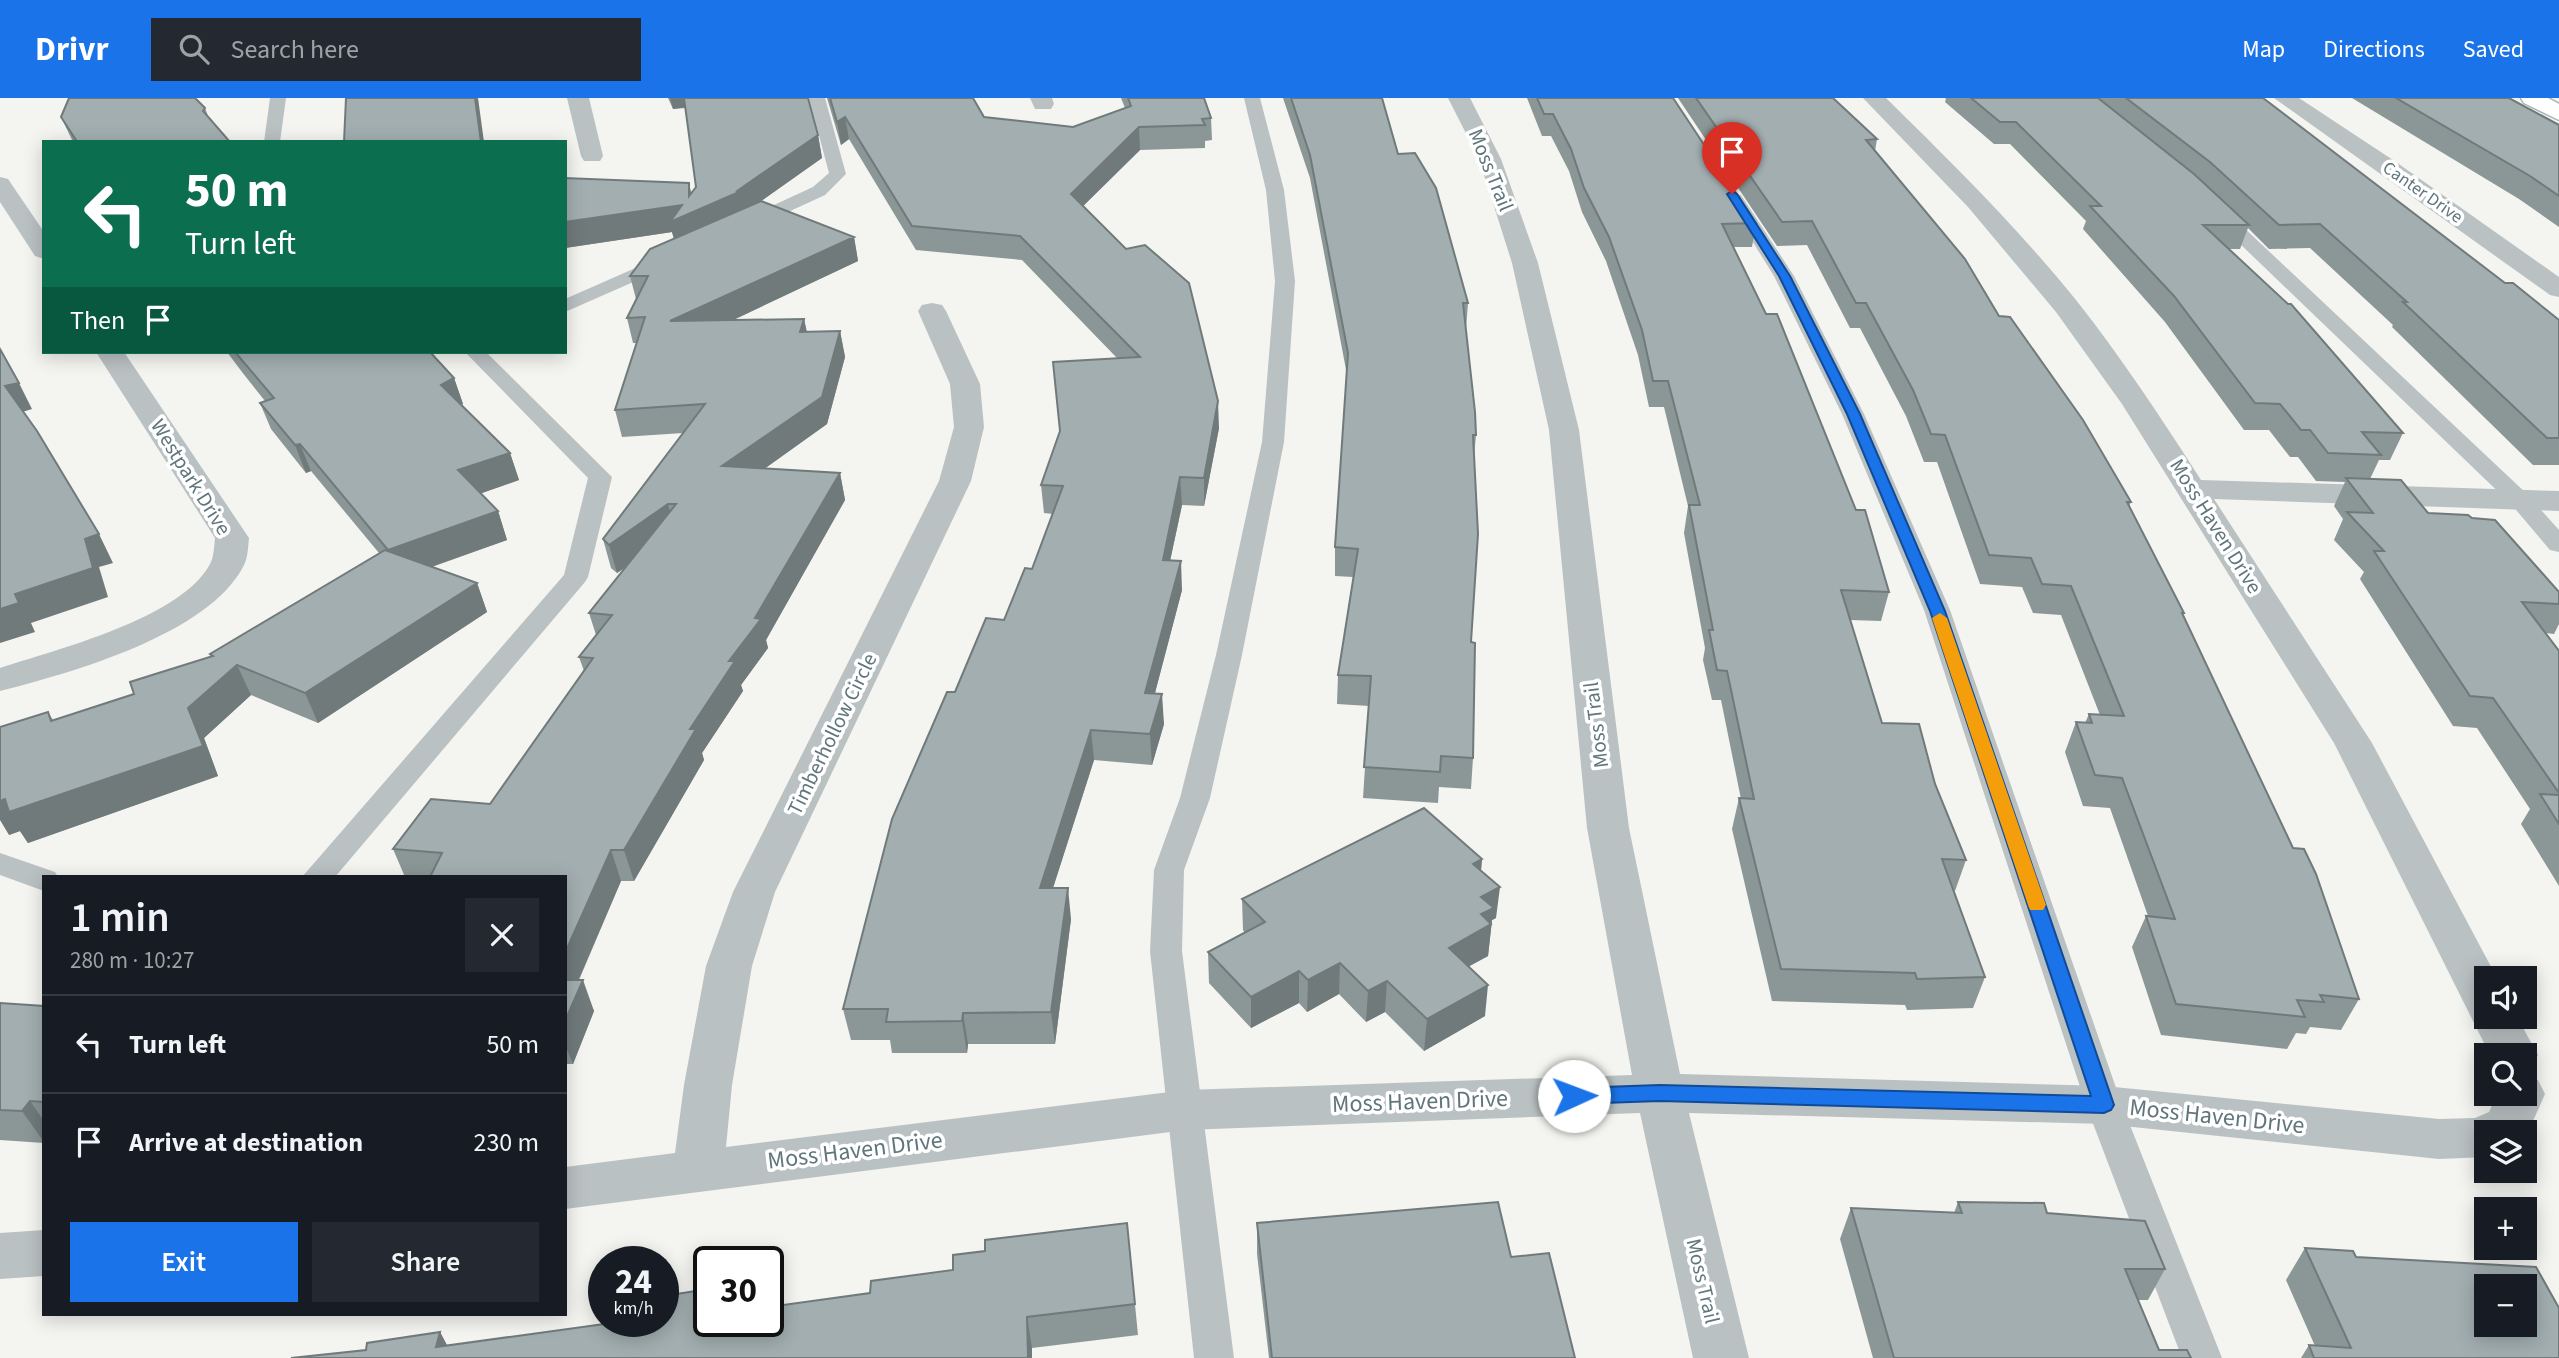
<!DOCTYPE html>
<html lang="en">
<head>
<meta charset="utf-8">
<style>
  body { margin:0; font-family:"Source Sans 3",sans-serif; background:#242831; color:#f1f3f6; height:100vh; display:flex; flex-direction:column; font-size:26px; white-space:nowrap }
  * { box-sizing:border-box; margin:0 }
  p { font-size:23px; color:#9ea1a6 }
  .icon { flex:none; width:38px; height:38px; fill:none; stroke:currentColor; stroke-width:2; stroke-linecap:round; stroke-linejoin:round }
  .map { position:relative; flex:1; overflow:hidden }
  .side { position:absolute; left:42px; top:777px; width:525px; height:441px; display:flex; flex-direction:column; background:#171b24; border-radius:0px; box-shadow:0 4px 18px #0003 }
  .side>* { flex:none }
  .top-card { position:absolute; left:42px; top:42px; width:525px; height:214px; border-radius:0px; box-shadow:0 4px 18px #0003; background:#0b6e4f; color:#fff; overflow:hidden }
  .buttons { position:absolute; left:2474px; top:868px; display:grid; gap:14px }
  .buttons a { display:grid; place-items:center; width:63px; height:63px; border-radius:0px; background:#171b24; box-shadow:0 4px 18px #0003; font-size:35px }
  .speed { position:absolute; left:588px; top:1148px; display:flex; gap:14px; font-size:35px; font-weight:700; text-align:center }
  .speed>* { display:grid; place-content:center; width:91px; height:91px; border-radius:50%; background:#171b24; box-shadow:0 4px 18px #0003; line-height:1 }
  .speed small { font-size:18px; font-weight:400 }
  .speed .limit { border:4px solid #111; border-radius:10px; background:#fff; color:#111 }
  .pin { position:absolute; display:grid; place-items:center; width:60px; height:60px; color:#fff; margin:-72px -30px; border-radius:50% 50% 50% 0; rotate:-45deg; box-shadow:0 0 7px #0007 }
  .pin .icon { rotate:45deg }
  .me { position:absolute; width:77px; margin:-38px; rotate:88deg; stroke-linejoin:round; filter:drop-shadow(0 0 5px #0008) }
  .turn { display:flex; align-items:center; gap:24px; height:147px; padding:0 28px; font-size:32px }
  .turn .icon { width:91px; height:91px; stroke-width:2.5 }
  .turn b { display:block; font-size:49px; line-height:60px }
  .then { display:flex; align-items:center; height:66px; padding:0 28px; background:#0003; gap:14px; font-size:26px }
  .round { display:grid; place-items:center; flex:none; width:74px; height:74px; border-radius:0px; background:#242831 }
  .overview { display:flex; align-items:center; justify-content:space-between; height:119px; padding:0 28px }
  h1 { font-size:42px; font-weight:600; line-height:52px }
  .action { display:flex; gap:14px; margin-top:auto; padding:14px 28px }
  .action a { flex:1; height:80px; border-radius:0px; background:#1a73e8; color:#fff; font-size:28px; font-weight:600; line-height:80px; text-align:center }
  .action a+a { background:#242831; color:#f1f3f6 }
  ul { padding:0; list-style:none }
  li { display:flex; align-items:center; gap:21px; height:98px; padding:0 28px; border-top:2px solid #363941 }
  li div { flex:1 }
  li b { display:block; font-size:26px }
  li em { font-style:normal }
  header { display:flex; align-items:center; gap:42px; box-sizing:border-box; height:98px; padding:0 35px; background:#1a73e8; color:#fff }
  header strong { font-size:33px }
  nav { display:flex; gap:38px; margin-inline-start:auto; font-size:24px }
  .search { width:490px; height:63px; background:#242831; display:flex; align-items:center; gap:18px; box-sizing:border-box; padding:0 24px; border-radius:0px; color:#9ea1a6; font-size:26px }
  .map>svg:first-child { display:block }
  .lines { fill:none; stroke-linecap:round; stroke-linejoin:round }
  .secondary-casing { stroke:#adb5b7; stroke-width:3 }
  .service { fill:#bac1c3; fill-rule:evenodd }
  .minor { fill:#bac1c3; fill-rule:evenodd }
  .secondary { fill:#fff; fill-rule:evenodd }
  .wall { fill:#8b9697 }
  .shaded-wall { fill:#717a7b }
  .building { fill:#a2aeb0; stroke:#717a7b; stroke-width:2; fill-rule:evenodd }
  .route { fill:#1a73e8; stroke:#114b97; stroke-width:2 }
  .slow { fill:#f59e0b }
  .labels { text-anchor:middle; stroke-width:7; stroke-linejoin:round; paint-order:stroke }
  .far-street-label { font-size:18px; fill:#60767b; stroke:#fff }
  .street-label { font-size:21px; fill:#60767b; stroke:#fff }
  .near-street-label { font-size:24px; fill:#60767b; stroke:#fff }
</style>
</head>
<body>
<header>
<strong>Drivr</strong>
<div class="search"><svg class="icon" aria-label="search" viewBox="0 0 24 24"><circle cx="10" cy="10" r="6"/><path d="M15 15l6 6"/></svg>Search here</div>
<nav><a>Map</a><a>Directions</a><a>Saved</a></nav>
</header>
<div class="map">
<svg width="2559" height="1260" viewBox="0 0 2559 1260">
  <rect width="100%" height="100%" fill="#f4f4f0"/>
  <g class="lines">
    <defs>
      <polygon id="secondary" points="2521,0 2548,0 2559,6 2559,22 2524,5"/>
    </defs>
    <use href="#secondary" class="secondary-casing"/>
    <g class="service">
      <polygon points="270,0 286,0 280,44 264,44"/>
      <polygon points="809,0 825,0 846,76 825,97 753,130 741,130 738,126 741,122 813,89 829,75"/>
      <polygon points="1244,0 1260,0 1284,92 1295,183 1284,344 1242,557 1210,700 1184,772 1182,853 1234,1260 1194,1260 1150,853 1154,772 1180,700 1216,557 1262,344 1275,183 1266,92"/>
      <polygon points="1735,96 1741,97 1794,178 1864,316 1950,512 2122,1007 2222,1260 2182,1260 2086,1007 1924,512 1842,316 1774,178 1726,101"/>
      <polygon points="2218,110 2224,111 2527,396 2559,432 2559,454 2550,452 2511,406 2212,119 2209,115"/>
      <polygon points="665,157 674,163 672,167 565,214 565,201"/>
      <polygon points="465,254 486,254 612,379 588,479 585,484 335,779 302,779 564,477 588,380"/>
      <polygon points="0,755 55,774 58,779 44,779 44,793 0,777"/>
    </g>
    <g class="minor">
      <polygon points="567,0 589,0 603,58 600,63 584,63 581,58"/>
      <polygon points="1030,0 1052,0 1054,6 1051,11 1035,11"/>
      <polygon points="1448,0 1470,0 1501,61 1538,165 1579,332 1629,730 1680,976 2104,988 2439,1021 2475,1020 2489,1014 2497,996 2525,996 2525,978 2538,982 2545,996 2525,1041 2525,1034 2487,1034 2487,1059 2439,1061 2104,1026 1689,1015 1749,1260 1693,1260 1640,1015 1186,1032 565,1111 565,1069 675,1055 684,987 706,868 733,794 939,383 954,329 950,286 918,213 922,207 932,205 942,207 946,213 980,286 984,329 971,383 775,794 752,868 732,987 726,1049 1186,992 1632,977 1587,730 1549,332 1512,165 1479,61"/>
      <path d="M1863 0H1886C1952 65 2018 130 2076 202 2121 259 2162 321 2201 382L2559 393V413L2214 401 2372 645 2497 880H2487V919H2517L2538 957 2531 970 2525 972V957H2490L2334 645 2122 306 2056 214 1968 109Z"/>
      <polygon points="2274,0 2299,0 2396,64 2559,179 2559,199 2550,197"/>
      <polygon points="0,79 8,81 44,134 44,161 35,158 0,104"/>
      <path d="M96 254H124L249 440C248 449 248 459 244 467 210 536 71 575 0 593V570C55 552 182 520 210 466 214 459 214 449 215 440Z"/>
      <polygon points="44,1132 44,1178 0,1181 0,1135"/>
    </g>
    <use href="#secondary" class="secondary"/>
  </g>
  <g class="wall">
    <polygon points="668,0 808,0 818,37 822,60 761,103 854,139 858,163 733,222 804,221 807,234 840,233 845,259 827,326 764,371 840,375 845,402 766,542 768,550 741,587 743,593 702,655 704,662 634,783 621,783 579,882 594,913 573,966 565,966 565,779 405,779 393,751 490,706 584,573 579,559 596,537 589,515 625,470 617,475 611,470 603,441 683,335 622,339 615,312 637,245 633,245 627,220 636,201 630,178 674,141 672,134 565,150 565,80 689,85 691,96 696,89 686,10 673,11"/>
    <polygon points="827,0 973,0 984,19 1073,29 1125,10 1121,0 1204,0 1211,20 1212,42 1205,43 1205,50 1140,52 1083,108 1219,330 1204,408 1182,407 1170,463 1182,492 1155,595 1164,626 1152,667 1094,662 1053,790 1071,821 1055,946 968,946 967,955 892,955 890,942 851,942 843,911 955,594 1004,522 1032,471 1053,416 1044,415 1041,387 1117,260 1022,162 916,152 849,41 841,47"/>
    <polygon points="1283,0 1382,0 1398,56 1468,205 1466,231 1476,337 1474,358 1471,544 1473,660 1471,691 1439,689 1438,705 1363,700 1369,608 1337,606 1338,577 1353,479 1335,478 1335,449 1347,277 1310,80"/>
    <polygon points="1527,0 1673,0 1756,125 1752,149 1733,149 1889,494 1881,523 1850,522 1882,625 1935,686 1966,762 1955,793 1954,792 1985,879 1973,910 1907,912 1905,907 1772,903 1732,731 1739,700 1741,701 1721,602 1712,602 1703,562 1705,550 1684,435 1688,408 1664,309 1649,309 1638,257 1606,163 1582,114 1569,73 1551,38 1542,38"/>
    <polygon points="1678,0 1833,0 1877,41 1875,53 1999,218 2131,404 2129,408 2184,515 2183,517 2359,901 2341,932 2310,929 2306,936 2296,935 2287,951 2161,937 2132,849 2146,818 2148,818 2110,710 2083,708 2065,654 2076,624 2085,625 2089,616 2100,617 2061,517 2033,515 2022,489 1980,486 1937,364 1924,364 1906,318 1860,230 1850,230 1807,147 1777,148"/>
    <polygon points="1945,0 2263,0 2505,185 2559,222 2559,367 2533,367 2392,229 2393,227 2310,150 2269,151 2248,130 2240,151 2229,151 2403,335 2390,362 2379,362 2370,381 2559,494 2559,526 2554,536 2546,535 2559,553 2559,788 2521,726 2530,711 2477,630 2453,628 2360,481 2364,474 2334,442 2343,421 2334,408 2345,384 2316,383 2298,359 2290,359 2269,332 2244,332 2165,224 2083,131 2086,123 2010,46 1994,46 1945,4 1946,1"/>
    <polygon points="2352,0 2509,0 2559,27 2559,129 2519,101"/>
    <polygon points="205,10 208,18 230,44 73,44 61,19"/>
    <polygon points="227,254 430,254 454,280 463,306 461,307 510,355 519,382 481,395 498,413 507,442 432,469 477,485 487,514 318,625 251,597 204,640 218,678 28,745 20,733 9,737 48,614 53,622 134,596 211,559 210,556 379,455 311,373 306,375 271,331 260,305 265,303 242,274"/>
    <polygon points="1482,761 1481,773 1496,820 1492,822 1488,858 1469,868 1485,918 1424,953 1385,914 1366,924 1339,896 1307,914 1299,905 1251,930 1209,885 1208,854 1245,835 1243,832 1242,801"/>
    <polygon points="0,905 44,908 44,1045 0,1042"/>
    <polygon points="1958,1104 2047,1115 2165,1171 2148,1202 2138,1202 2159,1252 2191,1260 1873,1260 1840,1141 1851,1110 1954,1115"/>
    <polygon points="1127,1125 1138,1237 1032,1250 1032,1260 291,1260 366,1252 440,1234 447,1248 709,1223 870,1195 953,1172 985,1153"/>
    <polygon points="1257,1125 1511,1159 1575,1260 1269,1260 1257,1156"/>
    <polygon points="2305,1150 2559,1260 2301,1260 2309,1247 2315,1248 2286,1182"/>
  </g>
  <g class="shaded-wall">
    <polygon points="475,0 478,0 484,44 481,44"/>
    <polygon points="670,0 685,0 687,9 673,11"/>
    <polygon points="845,19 849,41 841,47 837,24"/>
    <polygon points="1139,29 1140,52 1072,119 1071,96"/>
    <polygon points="818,37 822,60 743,116 676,148 672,134 565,150 565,124 689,85 694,109 737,93"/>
    <polygon points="854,139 858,163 676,249 670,223"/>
    <polygon points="804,221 809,246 800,234"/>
    <polygon points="840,233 845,259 827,326 729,396 722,368"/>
    <polygon points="454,280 463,306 450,313 441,287"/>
    <polygon points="19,285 32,311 19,315 5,288"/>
    <polygon points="1218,303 1219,330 1204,408 1204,380"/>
    <polygon points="300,346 311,373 306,375 295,347"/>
    <polygon points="510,355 519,382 468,400 458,372"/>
    <polygon points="840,375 845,402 766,542 768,550 741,587 743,593 702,655 704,662 634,783 624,752 690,631"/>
    <polygon points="1180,379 1182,407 1164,491 1163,462"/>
    <polygon points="668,406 675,434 617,475 609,447"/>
    <polygon points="498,413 507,442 399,480 388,452"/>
    <polygon points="99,436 113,465 99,469 108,499 31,525 35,534 0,545 0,511 15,496 85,441"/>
    <polygon points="1181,463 1182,492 1147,625 1145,595"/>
    <polygon points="477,485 487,514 318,625 305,595"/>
    <polygon points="237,567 251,597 204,640 218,678 28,745 20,733 9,737 0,722 0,703 188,610"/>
    <polygon points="1162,596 1164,626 1152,667 1150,636"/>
    <polygon points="1091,632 1094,662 1043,821 1040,790"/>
    <polygon points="611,752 621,783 565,913 565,855"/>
    <polygon points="1482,761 1479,792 1473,766"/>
    <polygon points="1500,789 1496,820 1492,822 1488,858 1446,881 1449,850 1481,799"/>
    <polygon points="1068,790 1071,821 1055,946 1051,914"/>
    <polygon points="1340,865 1339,896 1307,914 1308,882"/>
    <polygon points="1299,873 1299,905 1251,930 1251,899"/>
    <polygon points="583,882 594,913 573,966 565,947 565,923"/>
    <polygon points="1387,883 1385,914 1366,924 1368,893"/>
    <polygon points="1488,887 1485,918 1424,953 1427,921"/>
    <polygon points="963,915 968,946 967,955 962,923"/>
    <polygon points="30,1003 44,1023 44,1044 22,1013"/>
    <polygon points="1027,1219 1032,1250 1032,1260 1028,1260"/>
    <polygon points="440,1234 454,1260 436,1249"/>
  </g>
  <g class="building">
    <polygon points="69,0 195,0 205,10 203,13 230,44 76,44 76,42 61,19"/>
    <polygon points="346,0 475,0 481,44 344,44"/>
    <polygon points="684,0 808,0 818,37 737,93 739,94 670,124 682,107 565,124 565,80 689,85 689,98 696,89"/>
    <polygon points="830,0 973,0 984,19 1073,29 1131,8 1128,0 1204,0 1211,20 1202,21 1205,27 1139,29 1071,96 1126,151 1145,147 1189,185 1218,303 1204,380 1180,379 1163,462 1181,463 1145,595 1162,596 1150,636 1091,632 1040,790 1068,790 1051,914 963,915 962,923 886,924 888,911 843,911 892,721 947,594 955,594 986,520 1004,522 1025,470 1032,471 1063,388 1041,387 1060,333 1053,264 1140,259 1020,138 912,128 845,19 837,24"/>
    <polygon points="1291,0 1382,0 1398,56 1415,55 1436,90 1468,205 1463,205 1475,314 1476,337 1473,337 1478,436 1471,544 1475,545 1473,660 1441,658 1440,674 1364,669 1371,578 1338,577 1358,451 1335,449 1348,255 1310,57"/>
    <polygon points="1537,0 1673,0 1756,125 1722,126 1766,216 1777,216 1856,412 1865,412 1889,494 1841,492 1882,625 1919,626 1935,686 1966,762 1942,761 1985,879 1917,881 1915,875 1781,871 1739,700 1754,701 1727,573 1717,572 1709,532 1713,532 1689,407 1700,407 1668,283 1653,283 1642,232 1609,139 1584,90 1571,51 1553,16 1544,16"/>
    <polygon points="1696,0 1833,0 1877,41 1866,42 1965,161 1999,218 2010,219 2083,322 2131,404 2127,404 2184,515 2182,515 2293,750 2304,751 2316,776 2359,901 2320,897 2324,904 2297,902 2305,919 2176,906 2146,818 2175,821 2122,680 2095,677 2076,624 2092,625 2089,616 2124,618 2071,488 2042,486 2031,460 1989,457 1945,337 1931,336 1913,292 1866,205 1856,205 1812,123 1782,124"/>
    <polygon points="1971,0 2098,0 2194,76 2249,127 2203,127 2288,206 2291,206 2403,335 2362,334 2381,357 2328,355 2310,332 2301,332 2280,306 2255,305 2174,198 2090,108 2101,108 2016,24 2000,24"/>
    <polygon points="2126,0 2263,0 2505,185 2513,185 2559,222 2559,340 2547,340 2403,204 2407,204 2320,126 2279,127 2210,64"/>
    <polygon points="2396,0 2509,0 2559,27 2559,98 2530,78"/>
    <polygon points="761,103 854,139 670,223 804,221 800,234 840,233 822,299 722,368 840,375 755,520 761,521 729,563 735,563 690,631 696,631 624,752 611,752 565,855 565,779 430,779 442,755 393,751 431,701 490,706 593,560 579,559 612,517 589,515 676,406 668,406 609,447 603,441 705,306 615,312 645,219 627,220 648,178 630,178 650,151"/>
    <polygon points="0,251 19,285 5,288 37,333 99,436 85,441 93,470 15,496 19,505 0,511"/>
    <polygon points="235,254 430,254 454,280 441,287 510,355 458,372 498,413 388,452 300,346 295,347 260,305 274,300"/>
    <polygon points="2346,380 2401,382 2428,415 2468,417 2472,420 2495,422 2559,494 2559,506 2522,504 2559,553 2559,695 2493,600 2470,598 2374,453 2384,453 2347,414 2373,415"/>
    <polygon points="385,452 477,485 305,595 237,567 188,610 203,648 9,714 5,701 0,703 0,629 48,614 51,623 134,596 130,584 213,558 210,556"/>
    <polygon points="2540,696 2559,697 2559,726"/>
    <polygon points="1424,710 1482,761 1473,766 1500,789 1481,799 1494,810 1481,816 1491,826 1449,850 1488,887 1427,921 1387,883 1368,893 1340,865 1308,882 1299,873 1251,899 1208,854 1265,824 1242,801"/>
    <polygon points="565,882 583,882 565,923"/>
    <polygon points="0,905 44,908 44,1004 30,1003 22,1013 0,1012"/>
    <polygon points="1498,1104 1511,1159 1549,1155 1575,1260 1272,1260 1257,1125"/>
    <polygon points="1958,1104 2044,1105 2047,1115 2145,1123 2165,1171 2125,1171 2159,1252 2187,1252 2191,1260 1894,1260 1851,1110 1962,1115"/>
    <polygon points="1127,1125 1135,1206 1027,1219 1028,1260 291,1260 366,1252 367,1245 440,1234 436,1249 626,1223 663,1223 663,1198 709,1191 709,1223 768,1223 768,1209 870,1195 871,1183 953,1172 953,1157 985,1153 985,1142"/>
    <path d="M2305 1150 2353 1153 2356 1159 2536 1169 2559 1210V1260H2314L2309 1247 2351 1250ZM2487 1188H2525V1227H2487Z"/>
  </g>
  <polygon class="route" points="1732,93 1737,96 1790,178 1860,316 1945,513 2114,1007 2111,1012 2104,1015 1660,1003 1574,1006 1567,1003 1564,998 1567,992 1574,990 1660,987 2091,998 1930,513 1847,316 1779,178 1727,96"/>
  <polygon class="slow" points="1940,515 1947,520 2046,807 2043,812 2030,812 2028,807 1932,520"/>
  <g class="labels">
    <g class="far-street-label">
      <text transform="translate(2423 94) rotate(35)" y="6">Canter Drive</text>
    </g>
    <g class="street-label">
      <text transform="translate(1491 72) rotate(68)" y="7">Moss Trail</text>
      <text transform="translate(191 379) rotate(58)" y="7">Westpark Drive</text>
      <text transform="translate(2216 428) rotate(58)" y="7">Moss Haven Drive</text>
      <text transform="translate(1596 627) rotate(-97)" y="7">Moss Trail</text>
      <text transform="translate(832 636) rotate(-64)" y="7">Timberhollow Circle</text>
      <text transform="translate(1703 1183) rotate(77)" y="7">Moss Trail</text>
    </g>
    <g class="near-street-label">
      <text transform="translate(1420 1003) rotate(-2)" y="8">Moss Haven Drive</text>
      <text transform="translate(2217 1018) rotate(6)" y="8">Moss Haven Drive</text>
      <text transform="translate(855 1052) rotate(-7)" y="8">Moss Haven Drive</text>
    </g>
  </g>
</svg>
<div class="buttons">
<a><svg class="icon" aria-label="sound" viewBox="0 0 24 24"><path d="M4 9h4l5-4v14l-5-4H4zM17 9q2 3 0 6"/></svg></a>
<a><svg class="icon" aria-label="search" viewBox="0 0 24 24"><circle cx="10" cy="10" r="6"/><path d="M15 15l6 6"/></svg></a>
<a><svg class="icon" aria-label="layers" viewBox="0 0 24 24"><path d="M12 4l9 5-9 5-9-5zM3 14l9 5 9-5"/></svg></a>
<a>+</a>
<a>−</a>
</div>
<div class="speed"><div>24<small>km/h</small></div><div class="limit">30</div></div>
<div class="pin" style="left:1732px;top:96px;background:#d93025"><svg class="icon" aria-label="arrive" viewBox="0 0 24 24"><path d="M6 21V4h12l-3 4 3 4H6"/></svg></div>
<svg class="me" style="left:1574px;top:998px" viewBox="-20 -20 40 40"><circle r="19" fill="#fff"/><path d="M0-13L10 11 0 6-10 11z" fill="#1a73e8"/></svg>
<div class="top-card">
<div class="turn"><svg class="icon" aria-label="left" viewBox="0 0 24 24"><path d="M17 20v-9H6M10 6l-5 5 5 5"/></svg><div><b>50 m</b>Turn left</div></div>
<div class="then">Then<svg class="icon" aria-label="arrive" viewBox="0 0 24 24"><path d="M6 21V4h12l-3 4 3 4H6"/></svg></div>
</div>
<section class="side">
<div class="overview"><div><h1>1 min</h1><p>280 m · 10:27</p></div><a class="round"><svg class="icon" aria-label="close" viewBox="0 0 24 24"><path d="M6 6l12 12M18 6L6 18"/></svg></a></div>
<ul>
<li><svg class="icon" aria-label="left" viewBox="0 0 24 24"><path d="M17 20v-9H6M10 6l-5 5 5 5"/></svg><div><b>Turn left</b></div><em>50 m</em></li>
<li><svg class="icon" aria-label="arrive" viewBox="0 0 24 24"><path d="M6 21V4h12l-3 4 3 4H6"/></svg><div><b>Arrive at destination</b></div><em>230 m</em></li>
</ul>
<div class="action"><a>Exit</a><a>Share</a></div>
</section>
</div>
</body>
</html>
